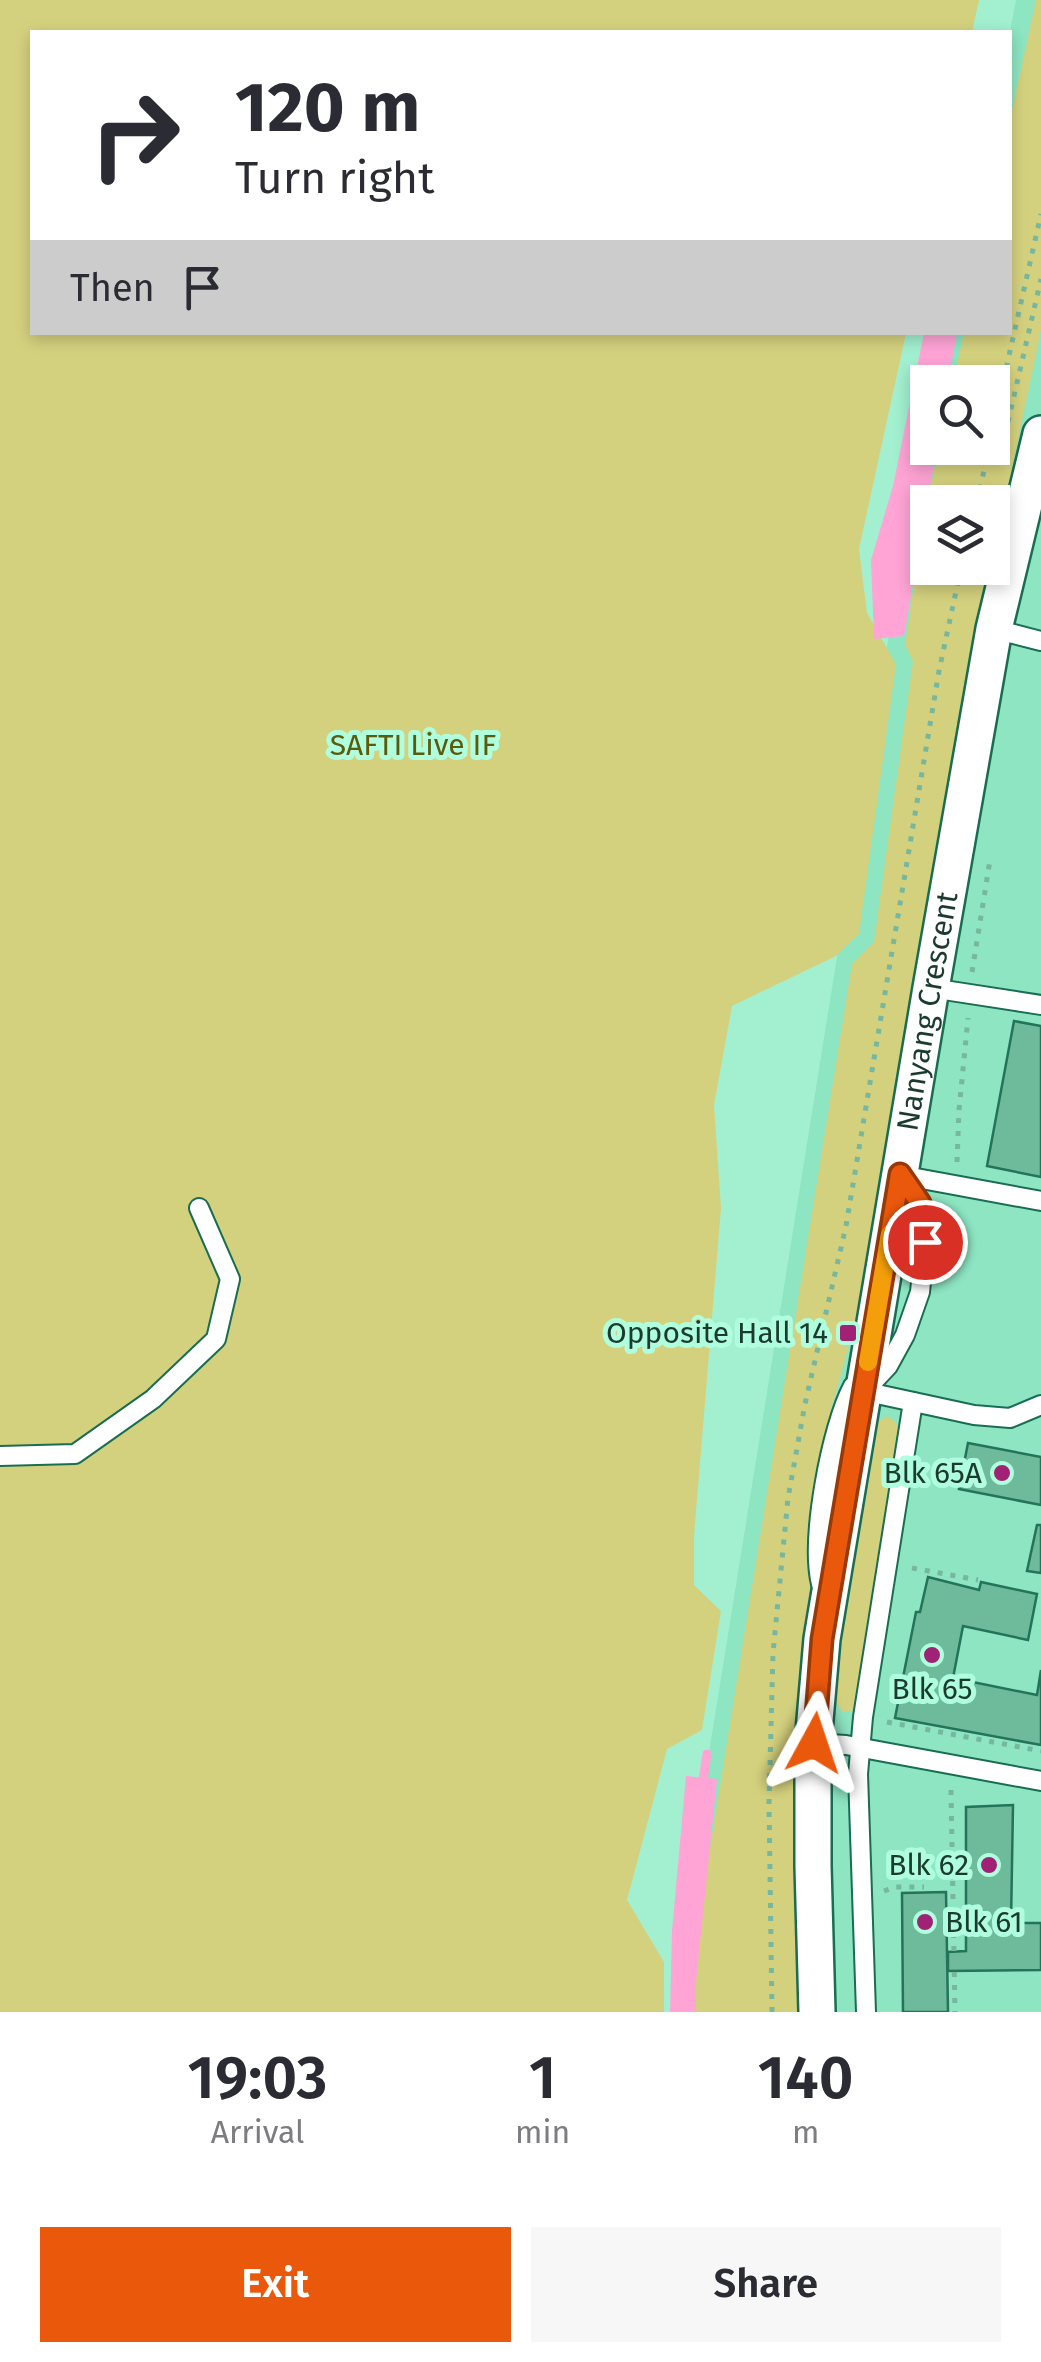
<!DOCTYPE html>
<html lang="en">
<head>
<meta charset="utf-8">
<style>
  body { margin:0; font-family:"Fira Sans",sans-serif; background:#f7f7f7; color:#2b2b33; height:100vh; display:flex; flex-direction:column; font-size:38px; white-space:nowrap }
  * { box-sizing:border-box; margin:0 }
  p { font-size:32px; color:#7c7c81 }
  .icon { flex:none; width:55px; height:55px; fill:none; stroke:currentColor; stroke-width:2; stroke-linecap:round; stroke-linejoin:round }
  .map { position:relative; height:2012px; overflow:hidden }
  .drawer { display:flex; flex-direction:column; background:#fff; flex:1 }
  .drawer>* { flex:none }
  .banner { position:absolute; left:30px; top:30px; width:982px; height:305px; border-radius:0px; box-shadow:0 5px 15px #0003; background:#fff; color:#2b2b33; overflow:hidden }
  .controls { position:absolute; left:910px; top:365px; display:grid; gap:20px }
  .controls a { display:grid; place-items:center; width:100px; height:100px; border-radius:0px; background:#fff; box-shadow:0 5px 15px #0003; font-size:50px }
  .pin { position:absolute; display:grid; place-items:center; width:85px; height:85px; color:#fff; margin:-42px; border:5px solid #fff; border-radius:50%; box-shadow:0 2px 10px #0007 }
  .me { position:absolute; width:110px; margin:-55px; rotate:5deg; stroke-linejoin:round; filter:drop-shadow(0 0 8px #0008) }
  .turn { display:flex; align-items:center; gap:35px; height:210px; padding:0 40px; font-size:45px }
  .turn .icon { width:130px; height:130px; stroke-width:2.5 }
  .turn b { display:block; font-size:70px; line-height:85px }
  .then { display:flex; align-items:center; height:95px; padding:0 40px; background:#0003; gap:20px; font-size:38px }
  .eta { display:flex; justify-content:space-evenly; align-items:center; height:170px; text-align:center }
  .eta b { font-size:60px; font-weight:600; line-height:70px }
  .primary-button { display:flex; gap:20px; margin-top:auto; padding:20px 40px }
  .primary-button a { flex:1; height:115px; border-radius:0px; background:#ea580c; color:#fff; font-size:40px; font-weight:600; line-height:115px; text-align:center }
  .primary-button a+a { background:#f7f7f7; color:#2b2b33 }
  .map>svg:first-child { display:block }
  .built { fill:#8de5c2; fill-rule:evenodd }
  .green { fill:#d4d17e }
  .water { fill:#ffa4d5 }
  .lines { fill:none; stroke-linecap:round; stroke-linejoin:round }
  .stream { stroke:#ffa4d5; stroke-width:9 }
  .building { fill:#6ebb9c; stroke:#237459; stroke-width:2.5 }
  .lane-casing { stroke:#196d52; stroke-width:22 }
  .street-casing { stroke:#196d52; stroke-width:40 }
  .path { stroke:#77b79d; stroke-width:5; stroke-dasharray:5 8; stroke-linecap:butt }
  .lane { stroke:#fff; stroke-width:18 }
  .street { stroke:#fff; stroke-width:35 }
  .route-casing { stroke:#983908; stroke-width:25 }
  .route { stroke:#ea580c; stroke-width:18 }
  .slow { stroke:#f59e0b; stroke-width:18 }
  .poi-dot { fill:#a12174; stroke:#affedd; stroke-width:4 }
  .labels { text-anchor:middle; stroke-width:10; stroke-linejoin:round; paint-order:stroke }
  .park-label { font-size:30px; fill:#5d5a0d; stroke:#affedd }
  .street-label { font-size:30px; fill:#1b3b2f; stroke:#affedd }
  .poi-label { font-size:30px; fill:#1b3b2f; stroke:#affedd; text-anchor:end }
</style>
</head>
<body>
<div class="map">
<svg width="1041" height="2012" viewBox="0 0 1041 2012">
  <rect width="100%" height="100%" fill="#a2f0d0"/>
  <path class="built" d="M1016 0H1041V2012H674L690 1871 909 510 928 448H992V382H936L946 333 1010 332V32ZM928 502H992V568H928Z"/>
  <g class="green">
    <polygon points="0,0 979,0 972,32 32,32 32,332 906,333 859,549 867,613 896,664 859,934 836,956 732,1006 714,1105 721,1208 694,1536 694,1585 721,1611 702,1730 667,1749 627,1900 664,1962 664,2012 0,2012"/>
    <polygon points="1036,0 1041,0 1041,330 993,558 992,502 928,502 928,568 991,568 964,686 860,1306 831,1409 815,1526 798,1724 799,2012 690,2012 706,1873 852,964 874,942 913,661 905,645 925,512 939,448 992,448 992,382 953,382 964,333 1010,332 1010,119"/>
    <polygon points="886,1416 895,1421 899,1431 854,1710 842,1712 833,1698 833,1687 873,1431 878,1422"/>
  </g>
  <g class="water">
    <polygon points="924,333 957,333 948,382 928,382 928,448 937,448 904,636 874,639 871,560 893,486"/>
    <polygon points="686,1776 717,1779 696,1982 696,2012 670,2012 672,1931"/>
  </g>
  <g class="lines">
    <polyline class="stream" points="702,1786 707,1754"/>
  </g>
  <g class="building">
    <polygon points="1014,1021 1041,1026 1041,1177 987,1166"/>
    <polygon points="968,1443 1041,1457 1041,1505 959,1489"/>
    <polygon points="1037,1525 1041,1525 1041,1573 1027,1571"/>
    <polygon points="928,1577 979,1590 981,1582 1037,1594 1028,1640 963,1626 953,1678 1037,1695 1041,1670 1041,1745 895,1718 916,1612 920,1612"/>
    <polygon points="1013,1805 1011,1923 1041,1923 1041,1970 948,1971 948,1952 966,1951 966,1807"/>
    <polygon points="946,1892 948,2012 903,2012 902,1893"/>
  </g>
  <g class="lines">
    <defs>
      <g id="lane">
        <polyline points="994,629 1041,641"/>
        <polyline points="931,988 1041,1005"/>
        <polyline points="900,1175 1041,1201"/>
        <polyline points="871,1384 888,1366 905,1335 920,1292 925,1242 920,1203 901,1175"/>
        <polyline points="863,1391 974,1415 1010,1418 1041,1405"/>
        <polyline points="0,1456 75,1454 153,1399 216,1339 230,1279 199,1208"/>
        <path d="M821 1584C810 1539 831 1427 853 1386"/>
        <polyline points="813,1743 846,1745 1041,1781"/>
        <polyline points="866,2012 858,1774 863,1717 913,1402"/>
      </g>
      <g id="street">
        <path id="s1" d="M817 2012 813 1866V1743L822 1639 931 988 994 629 1041 434"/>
      </g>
    </defs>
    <use href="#lane" class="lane-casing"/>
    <use href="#street" class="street-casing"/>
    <g class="path">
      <polyline points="1008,422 1041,279"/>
      <polyline points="992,431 1041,214"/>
      <polyline points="977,502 989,448"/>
      <polyline points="972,972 990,860"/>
      <polyline points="957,1162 959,1110 968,1018"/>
      <polyline points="912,1568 978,1580"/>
      <polyline points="887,1722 1041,1751"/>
      <polyline points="951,1790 955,2012"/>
      <polyline points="884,1891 895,1887 924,1887"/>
      <polyline points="772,2012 769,1802 773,1653 788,1498 805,1404 846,1226 939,671 961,568"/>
    </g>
    <use href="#lane" class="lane"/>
    <use href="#street" class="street"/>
  </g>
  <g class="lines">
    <defs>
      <polyline id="route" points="814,1743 822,1639 900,1174 920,1203 925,1242"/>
    </defs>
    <use href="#route" class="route-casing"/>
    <use href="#route" class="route"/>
    <polyline class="slow" points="868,1362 890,1234"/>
  </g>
  <g class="poi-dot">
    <rect x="838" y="1323" width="20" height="20" rx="5"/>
    <circle cx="1002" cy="1473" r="10"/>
    <circle cx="932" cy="1655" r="10"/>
    <circle cx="989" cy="1865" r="10"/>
    <circle cx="925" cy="1922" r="10"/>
  </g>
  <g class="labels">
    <g class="park-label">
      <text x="413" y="755">SAFTI Live IF</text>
    </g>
    <g class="street-label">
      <text dy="10" stroke="none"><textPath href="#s1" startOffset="1010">Nanyang Crescent</textPath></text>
    </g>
    <g class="poi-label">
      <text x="828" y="1343">Opposite Hall 14</text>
      <text x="982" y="1483">Blk 65A</text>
      <text x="932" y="1699" text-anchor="middle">Blk 65</text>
      <text x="969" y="1875">Blk 62</text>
      <text x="945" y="1932" text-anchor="start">Blk 61</text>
    </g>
  </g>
</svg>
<div class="controls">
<a><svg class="icon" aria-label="search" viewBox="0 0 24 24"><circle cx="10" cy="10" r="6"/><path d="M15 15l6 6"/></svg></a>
<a><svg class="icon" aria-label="layers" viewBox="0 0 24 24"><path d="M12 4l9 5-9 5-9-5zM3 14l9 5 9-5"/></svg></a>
</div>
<div class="pin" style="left:925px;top:1242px;background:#d93025"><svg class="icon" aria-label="arrive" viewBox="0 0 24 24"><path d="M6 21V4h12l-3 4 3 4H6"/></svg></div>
<svg class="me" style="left:814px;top:1743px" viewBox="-20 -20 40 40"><path d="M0-17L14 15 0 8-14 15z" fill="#ea580c" stroke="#fff" stroke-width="4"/></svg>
<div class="banner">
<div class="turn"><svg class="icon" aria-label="right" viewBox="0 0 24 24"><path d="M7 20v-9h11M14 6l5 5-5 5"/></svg><div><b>120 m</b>Turn right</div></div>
<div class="then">Then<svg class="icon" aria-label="arrive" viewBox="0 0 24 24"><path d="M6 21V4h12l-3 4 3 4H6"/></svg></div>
</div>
</div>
<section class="drawer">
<div class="eta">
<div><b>19:03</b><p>Arrival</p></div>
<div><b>1</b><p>min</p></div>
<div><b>140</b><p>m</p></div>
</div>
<div class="primary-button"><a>Exit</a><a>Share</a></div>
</section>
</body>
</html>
